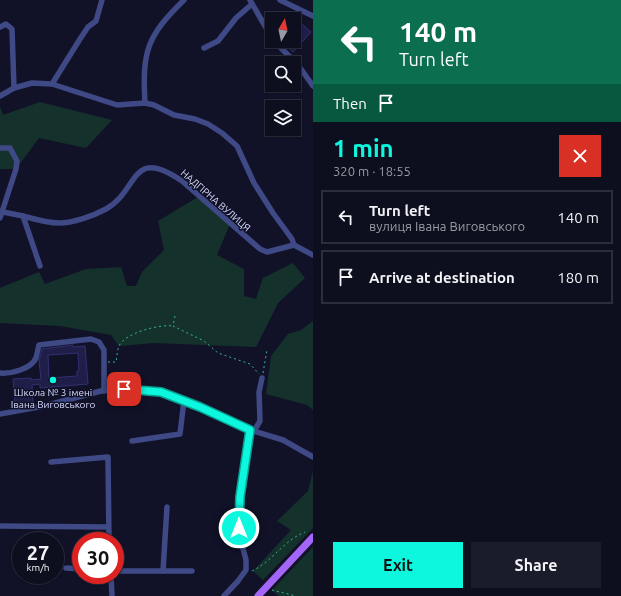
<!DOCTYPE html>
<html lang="en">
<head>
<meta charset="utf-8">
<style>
  body { margin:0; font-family:Ubuntu,sans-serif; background:#1b1c2b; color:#f1f3f6; height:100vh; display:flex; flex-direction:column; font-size:15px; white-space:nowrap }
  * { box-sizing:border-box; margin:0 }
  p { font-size:13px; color:#9a9ca4 }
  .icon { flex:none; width:22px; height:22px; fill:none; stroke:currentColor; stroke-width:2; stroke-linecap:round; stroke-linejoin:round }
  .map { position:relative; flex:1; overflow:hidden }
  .panel { display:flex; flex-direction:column; background:#0d0e1e; width:308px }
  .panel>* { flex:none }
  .guide { background:#0b6e4f; color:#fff; overflow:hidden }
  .needle { width:26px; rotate:9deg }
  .tools { position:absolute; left:265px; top:12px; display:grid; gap:8px }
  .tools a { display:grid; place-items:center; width:36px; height:36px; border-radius:0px; background:#0d0e1e; box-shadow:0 1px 3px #0004,0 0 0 1px #2d2e3c; font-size:20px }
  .speed { position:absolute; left:12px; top:532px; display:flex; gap:8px; font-size:20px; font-weight:700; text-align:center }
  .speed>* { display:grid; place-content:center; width:52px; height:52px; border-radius:50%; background:#0d0e1e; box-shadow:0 1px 3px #0004,0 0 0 1px #2d2e3c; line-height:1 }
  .speed small { font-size:10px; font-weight:400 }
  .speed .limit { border:6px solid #d22; background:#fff; color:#111 }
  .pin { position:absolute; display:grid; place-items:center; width:34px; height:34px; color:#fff; margin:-17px; border-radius:8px; box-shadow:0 2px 6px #0006 }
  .me { position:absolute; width:44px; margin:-22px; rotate:0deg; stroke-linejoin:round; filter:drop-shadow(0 0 3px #0008) }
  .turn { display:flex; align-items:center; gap:14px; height:84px; padding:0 20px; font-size:18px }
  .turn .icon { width:52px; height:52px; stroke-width:2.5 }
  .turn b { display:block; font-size:28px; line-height:34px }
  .then { display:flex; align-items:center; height:38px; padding:0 20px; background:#0003; gap:8px; font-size:15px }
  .round { display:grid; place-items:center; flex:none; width:42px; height:42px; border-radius:0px; background:#1b1c2b }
  .headline { display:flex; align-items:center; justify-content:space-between; height:68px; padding:0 20px }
  h1 { font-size:24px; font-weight:700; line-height:30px; color:#0df6de }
  .action { display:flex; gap:8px; margin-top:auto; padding:8px 20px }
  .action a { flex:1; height:46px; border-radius:0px; background:#0df6de; color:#111; font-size:16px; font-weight:700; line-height:46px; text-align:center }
  .action a+a { background:#1b1c2b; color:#f1f3f6 }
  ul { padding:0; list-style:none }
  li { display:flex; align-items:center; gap:12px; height:54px; margin:0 8px 6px; padding:0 12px; border:2px solid #2d2e3c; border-radius:0px }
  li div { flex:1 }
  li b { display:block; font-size:15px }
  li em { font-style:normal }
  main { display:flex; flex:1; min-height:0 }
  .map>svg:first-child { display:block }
  .green { fill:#14322b }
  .building { fill:#1e1e48; stroke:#313173; fill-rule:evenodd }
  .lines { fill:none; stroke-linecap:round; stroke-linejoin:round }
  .path { stroke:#35b694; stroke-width:1; stroke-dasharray:2 3; stroke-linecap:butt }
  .minor { stroke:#3e4985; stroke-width:5.5 }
  .major { stroke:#a465f9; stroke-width:7 }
  .route-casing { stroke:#08a090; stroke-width:10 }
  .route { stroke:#0df6de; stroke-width:7 }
  .poi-dot { fill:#0df6de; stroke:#111228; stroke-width:1.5 }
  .labels { text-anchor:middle; stroke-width:3; stroke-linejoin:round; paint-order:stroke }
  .street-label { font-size:10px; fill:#d9dcfe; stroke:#111228 }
  .poi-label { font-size:10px; fill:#d9dcfe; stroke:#111228 }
</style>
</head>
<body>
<main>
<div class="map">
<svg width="313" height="596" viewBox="0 0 313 596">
  <rect width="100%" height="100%" fill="#111228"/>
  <g class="green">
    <polygon points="40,102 112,120 86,148 39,138 16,169 0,169 0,107 3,115"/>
    <polygon points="198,197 230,224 217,255 244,269 244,296 256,299 263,278 293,263 305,278 278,303 256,347 154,343 119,346 111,335 60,326 0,323 0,288 39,272 45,284 86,269 121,267 127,286 136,286 142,272 164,250 158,221"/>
    <polygon points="313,321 313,410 307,405 266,394 271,356 288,334 301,330"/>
    <polygon points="313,471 313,528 263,580 253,571 291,530 277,521 308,491"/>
    <polygon points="313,547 313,596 279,596 272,590"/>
  </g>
  <g class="building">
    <polygon points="296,15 300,19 298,21 311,32 293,52 281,41 294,41 294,17"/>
    <path d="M73 345V347L85 346 88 384 40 388V384L32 385 33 403 15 404 13 379 31 378V380L41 379 39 361 42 349ZM78 353 79 371H77V376L49 378 48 355Z"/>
  </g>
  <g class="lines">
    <g class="path">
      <polyline points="175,316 173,326 204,341 218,353 250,364 259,374"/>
      <path d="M108 362H116C117 357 117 351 119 346 125 333 159 324 173 326"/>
      <polyline points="263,373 267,350"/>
      <path d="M252 571C273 561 283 541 305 532"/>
      <polyline points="272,590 296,596"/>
    </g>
    <g class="minor">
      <polyline points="250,0 272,38"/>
      <polyline points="280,0 313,16"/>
      <polyline points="0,27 6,24 12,29 14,88"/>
      <polyline points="274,41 298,65 313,86"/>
      <polyline points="204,48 218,41 236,18 252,4"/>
      <polyline points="52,84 80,39 88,27 96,21 102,0"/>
      <polyline points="0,96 14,88 32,83 52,84 117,105 145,103 154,105 174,115 195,119 208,124 222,133 237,146 254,183 273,213 292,239 294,245 313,255"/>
      <path d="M145 103C142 51 147 36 184 0"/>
      <polyline points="0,148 10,148 17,161 16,169 0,218"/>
      <polyline points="3,212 23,216 40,266"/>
      <path d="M23 216C34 219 47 223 59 223 73 223 93 216 106 209 139 191 130 145 182 181L260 249 267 252 294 245"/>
      <path d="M0 373C11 374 31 369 36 358 37 354 38 349 39 345L91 339 99 342 104 350V391"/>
      <polyline points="0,414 44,406 101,391 124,389 161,392 200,407 250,430 283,440 313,457"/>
      <polyline points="254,431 260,421 259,392 262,378"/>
      <polyline points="132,441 180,434 184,400"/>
      <polyline points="51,462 108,457 109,541"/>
      <polyline points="0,526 108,527"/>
      <polyline points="66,568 81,569"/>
      <polyline points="115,571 192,571"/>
      <polyline points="163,571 167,507"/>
      <polyline points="111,575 112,596"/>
      <polyline points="224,596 238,581 246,570 246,560 240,537 238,518 240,497 250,430"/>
    </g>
    <polyline class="major" points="258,596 313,537"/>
  </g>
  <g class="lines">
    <defs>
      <polyline id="route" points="124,389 161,392 200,407 250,430 240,497 239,528"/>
    </defs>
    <use href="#route" class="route-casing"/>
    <use href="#route" class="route"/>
  </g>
  <circle class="poi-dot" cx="53" cy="380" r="4"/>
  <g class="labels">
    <g class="street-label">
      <text transform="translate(216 200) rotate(41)" y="4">НАДГІРНА ВУЛИЦЯ</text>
    </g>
    <g class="poi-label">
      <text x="53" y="396">Школа № 3 імені<tspan x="53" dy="12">Івана Виговського</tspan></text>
    </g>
  </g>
</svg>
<div class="tools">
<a><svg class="needle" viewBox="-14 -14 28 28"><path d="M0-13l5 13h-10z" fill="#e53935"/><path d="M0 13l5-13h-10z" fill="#9a9ca4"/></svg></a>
<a><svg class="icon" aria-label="search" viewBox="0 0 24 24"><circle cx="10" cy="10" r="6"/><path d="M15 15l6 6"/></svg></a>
<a><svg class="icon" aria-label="layers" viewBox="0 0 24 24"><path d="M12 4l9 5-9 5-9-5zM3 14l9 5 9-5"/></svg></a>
</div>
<div class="speed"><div>27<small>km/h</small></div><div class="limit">30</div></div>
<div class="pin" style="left:124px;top:389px;background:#d93025"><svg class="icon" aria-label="arrive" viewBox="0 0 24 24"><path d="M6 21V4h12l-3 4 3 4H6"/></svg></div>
<svg class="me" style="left:239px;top:528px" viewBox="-20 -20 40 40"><circle r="17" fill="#0df6de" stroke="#fff" stroke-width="3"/><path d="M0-11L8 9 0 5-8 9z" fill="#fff"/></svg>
</div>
<section class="panel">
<div class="guide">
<div class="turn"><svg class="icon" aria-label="left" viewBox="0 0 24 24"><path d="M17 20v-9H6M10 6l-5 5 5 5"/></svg><div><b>140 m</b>Turn left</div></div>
<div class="then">Then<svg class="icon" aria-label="arrive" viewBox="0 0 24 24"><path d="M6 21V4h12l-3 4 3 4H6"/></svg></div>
</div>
<div class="headline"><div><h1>1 min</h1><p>320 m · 18:55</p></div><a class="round" style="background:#d93025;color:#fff"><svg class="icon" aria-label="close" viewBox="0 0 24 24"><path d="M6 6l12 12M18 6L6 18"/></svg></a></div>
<ul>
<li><svg class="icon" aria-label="left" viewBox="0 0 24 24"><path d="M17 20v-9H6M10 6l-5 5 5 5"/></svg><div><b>Turn left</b><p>вулиця Івана Виговського</p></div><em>140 m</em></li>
<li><svg class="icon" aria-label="arrive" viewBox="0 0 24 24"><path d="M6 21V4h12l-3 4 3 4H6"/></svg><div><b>Arrive at destination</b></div><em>180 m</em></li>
</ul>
<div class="action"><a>Exit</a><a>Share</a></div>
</section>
</main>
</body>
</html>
